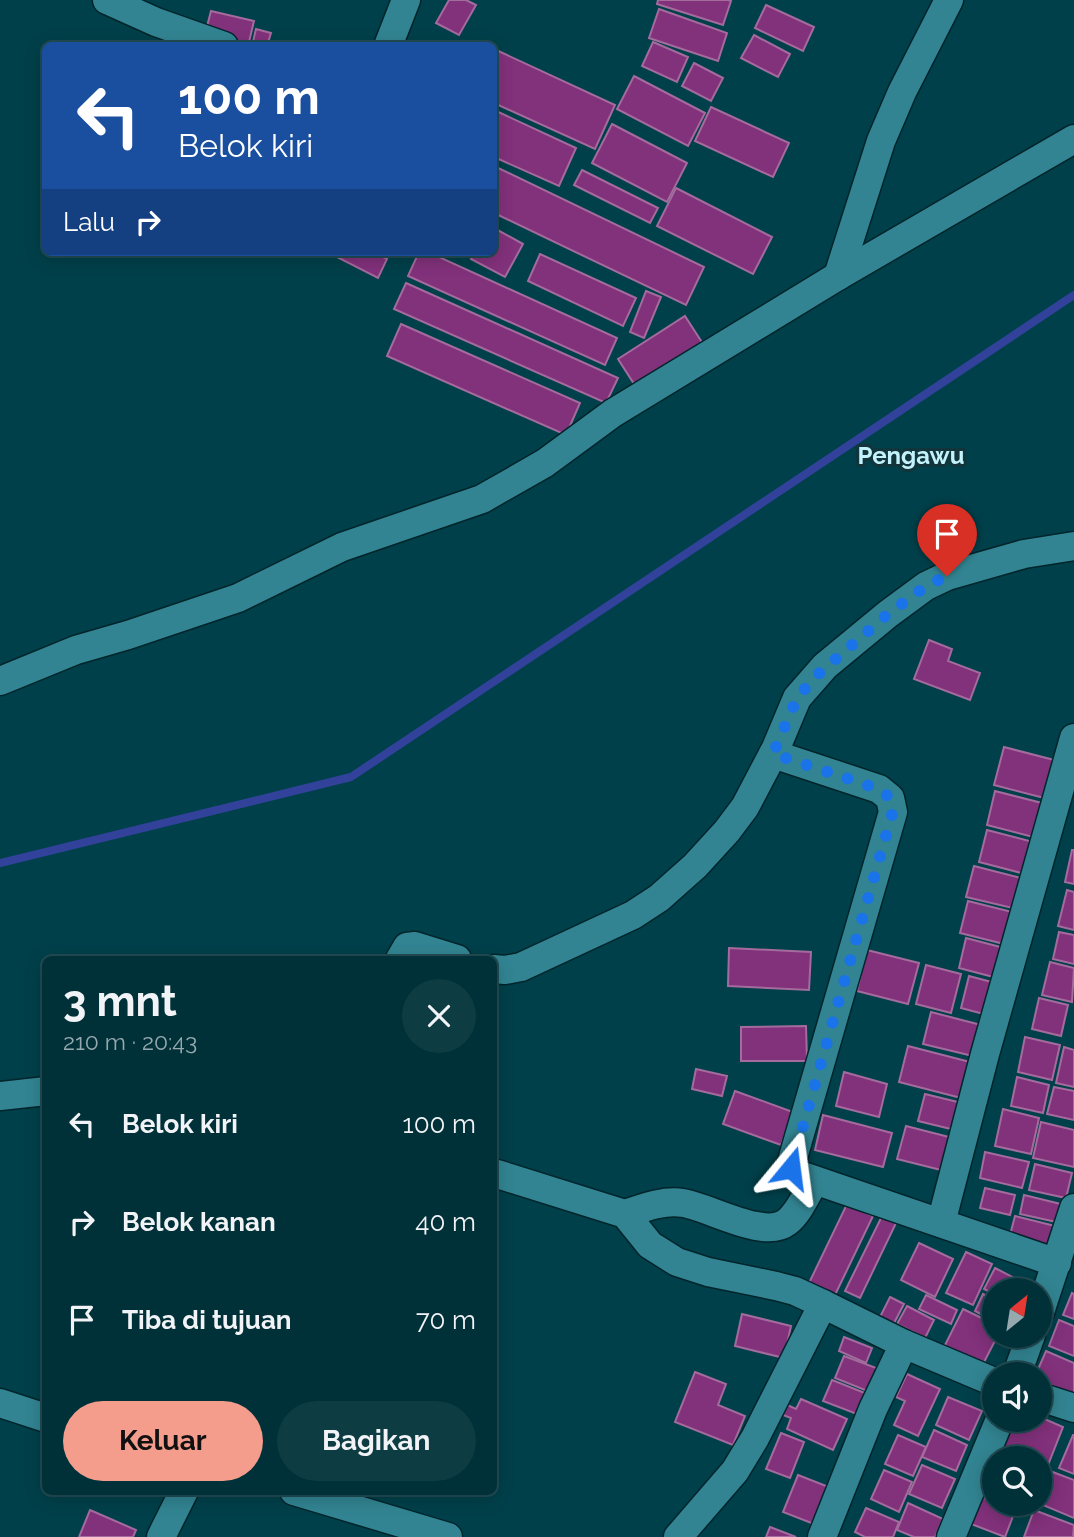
<!DOCTYPE html>
<html lang="id">
<head>
<meta charset="utf-8">
<style>
  body { margin:0; font-family:Raleway,sans-serif; background:#0e3c43; color:#f1f3f6; height:100vh; display:flex; flex-direction:column; font-size:26px; white-space:nowrap }
  * { box-sizing:border-box; margin:0 }
  p { font-size:23px; color:#95a9ae }
  .icon { flex:none; width:38px; height:38px; fill:none; stroke:currentColor; stroke-width:2; stroke-linecap:round; stroke-linejoin:round }
  .map { position:relative; flex:1; overflow:hidden }
  .side { position:absolute; left:42px; top:956px; width:455px; height:539px; display:flex; flex-direction:column; background:#003038; border-radius:10px; box-shadow:0 4px 18px #0003,0 0 0 2px #224b53 }
  .side>* { flex:none }
  .top-card { position:absolute; left:42px; top:42px; width:455px; height:214px; border-radius:10px; box-shadow:0 4px 18px #0003,0 0 0 2px #224b53; background:#1a4fa0; color:#fff; overflow:hidden }
  .needle { width:46px; rotate:30deg }
  .buttons { position:absolute; left:982px; top:1278px; display:grid; gap:14px }
  .buttons a { display:grid; place-items:center; width:70px; height:70px; border-radius:50%; background:#003038; box-shadow:0 4px 18px #0003,0 0 0 2px #224b53; font-size:35px }
  .pin { position:absolute; display:grid; place-items:center; width:60px; height:60px; color:#fff; margin:-72px -30px; border-radius:50% 50% 50% 0; rotate:-45deg; box-shadow:0 0 7px #0007 }
  .pin .icon { rotate:45deg }
  .me { position:absolute; width:77px; margin:-38px; rotate:16deg; stroke-linejoin:round; filter:drop-shadow(0 0 5px #0008) }
  .turn { display:flex; align-items:center; gap:24px; height:147px; padding:0 21px; font-size:32px }
  .turn .icon { width:91px; height:91px; stroke-width:2.5 }
  .turn b { display:block; font-size:49px; line-height:60px }
  .then { display:flex; align-items:center; height:66px; padding:0 21px; background:#0003; gap:14px; font-size:26px }
  .round { display:grid; place-items:center; flex:none; width:74px; height:74px; border-radius:37px; background:#0e3c43 }
  .headline { display:flex; align-items:center; justify-content:space-between; height:119px; padding:0 21px }
  h1 { font-size:42px; font-weight:700; line-height:52px }
  .cta { display:flex; gap:14px; margin-top:auto; padding:14px 21px }
  .cta a { flex:1; height:80px; border-radius:42px; background:#f49d8d; color:#111; font-size:28px; font-weight:700; line-height:80px; text-align:center }
  .cta a+a { background:#0e3c43; color:#f1f3f6 }
  ul { padding:0; list-style:none }
  li { display:flex; align-items:center; gap:21px; height:98px; padding:0 21px }
  li div { flex:1 }
  li b { display:block; font-size:26px }
  li em { font-style:normal }
  .map>svg:first-child { display:block }
  .lines { fill:none; stroke-linecap:round; stroke-linejoin:round }
  .stream { stroke:#32429b; stroke-width:8 }
  .building { fill:#82317b; stroke:#a46b9d; stroke-width:2 }
  .street-casing { stroke:#02252b; stroke-width:31 }
  .street { stroke:#328492; stroke-width:28 }
  .route { stroke:#1a73e8; stroke-width:12; stroke-dasharray:0 21.6 }
  .labels { text-anchor:middle; stroke-width:6; stroke-linejoin:round; paint-order:stroke }
  .quarter-label { font-size:24px; font-weight:bold; fill:#c2f2fb; stroke:#12343a }
</style>
</head>
<body>
<div class="map">
<svg width="1074" height="1537" viewBox="0 0 1074 1537">
  <rect width="100%" height="100%" fill="#00404a"/>
  <g class="lines">
    <polyline class="stream" points="0,863 351,777 1074,295"/>
  </g>
  <g class="building">
    <polygon points="449,0 466,0 476,5 459,35 436,23"/>
    <polygon points="658,0 728,0 731,1 723,25 657,4"/>
    <polygon points="766,5 814,27 803,51 755,28"/>
    <polygon points="659,9 727,33 718,61 649,38"/>
    <polygon points="211,11 254,21 248,46 234,46 204,38"/>
    <polygon points="256,29 271,33 267,46 252,46"/>
    <polygon points="754,35 790,54 778,77 741,58"/>
    <polygon points="653,42 688,57 677,82 642,66"/>
    <polygon points="494,49 615,105 595,149 494,103"/>
    <polygon points="694,63 723,78 711,101 682,86"/>
    <polygon points="634,76 705,113 688,146 617,109"/>
    <polygon points="711,107 789,143 773,177 695,141"/>
    <polygon points="494,110 576,148 559,186 494,157"/>
    <polygon points="612,124 687,163 667,202 592,163"/>
    <polygon points="494,166 704,267 686,305 494,213"/>
    <polygon points="582,170 658,208 650,223 574,185"/>
    <polygon points="676,188 772,237 753,274 657,226"/>
    <polygon points="494,228 523,244 505,277 471,259 475,252 494,252"/>
    <polygon points="334,252 374,252 387,259 378,278 333,255"/>
    <polygon points="419,252 428,252 617,338 605,365 408,276"/>
    <polygon points="540,254 636,298 623,326 528,281"/>
    <polygon points="406,283 618,378 606,403 394,309"/>
    <polygon points="646,291 661,297 644,338 630,332"/>
    <polygon points="685,316 705,347 638,390 618,359"/>
    <polygon points="401,324 580,403 566,435 387,356"/>
    <polygon points="929,640 952,649 948,661 980,673 970,700 914,679"/>
    <polygon points="1004,747 1062,762 1052,800 994,785"/>
    <polygon points="995,791 1046,804 1037,838 987,825"/>
    <polygon points="987,830 1037,843 1029,875 979,862"/>
    <polygon points="1072,850 1074,850 1074,884 1065,882"/>
    <polygon points="974,866 1029,880 1021,910 966,897"/>
    <polygon points="1067,890 1074,892 1074,930 1058,926"/>
    <polygon points="968,901 1020,914 1012,946 960,933"/>
    <polygon points="1059,932 1074,935 1074,964 1053,959"/>
    <polygon points="966,938 1008,949 1001,979 959,968"/>
    <polygon points="729,948 811,952 809,990 728,986"/>
    <polygon points="867,950 919,963 908,1004 857,991"/>
    <polygon points="1050,962 1074,968 1072,1002 1042,995"/>
    <polygon points="926,965 961,974 951,1013 916,1004"/>
    <polygon points="969,976 1003,985 995,1017 961,1008"/>
    <polygon points="1039,998 1068,1005 1061,1036 1032,1029"/>
    <polygon points="931,1012 985,1026 977,1057 923,1044"/>
    <polygon points="806,1026 807,1061 741,1061 741,1027"/>
    <polygon points="1025,1037 1060,1045 1052,1080 1018,1072"/>
    <polygon points="908,1046 974,1063 965,1099 899,1082"/>
    <polygon points="1064,1047 1074,1050 1074,1087 1056,1083"/>
    <polygon points="696,1069 727,1076 722,1096 692,1089"/>
    <polygon points="844,1072 887,1084 879,1117 836,1106"/>
    <polygon points="1017,1077 1049,1085 1043,1113 1011,1106"/>
    <polygon points="1054,1087 1074,1091 1074,1120 1047,1114"/>
    <polygon points="735,1091 793,1112 781,1145 723,1124"/>
    <polygon points="925,1094 962,1103 955,1130 918,1121"/>
    <polygon points="1003,1109 1039,1118 1031,1154 995,1146"/>
    <polygon points="823,1115 892,1133 883,1167 815,1150"/>
    <polygon points="1041,1122 1074,1130 1074,1167 1033,1158"/>
    <polygon points="906,1126 949,1137 941,1170 897,1159"/>
    <polygon points="985,1152 1029,1162 1022,1188 980,1178"/>
    <polygon points="1035,1164 1072,1173 1066,1198 1029,1190"/>
    <polygon points="985,1188 1015,1195 1010,1215 980,1208"/>
    <polygon points="1024,1195 1065,1205 1061,1223 1020,1214"/>
    <polygon points="847,1204 873,1216 835,1295 809,1283"/>
    <polygon points="883,1214 897,1221 860,1298 845,1291"/>
    <polygon points="1015,1216 1059,1227 1054,1249 1009,1239"/>
    <polygon points="919,1243 953,1259 935,1297 901,1280"/>
    <polygon points="966,1252 992,1264 973,1305 946,1293"/>
    <polygon points="995,1268 1030,1286 1029,1290 994,1290 994,1294 984,1289"/>
    <polygon points="1072,1293 1074,1294 1074,1319 1063,1315"/>
    <polygon points="983,1294 994,1300 994,1321 975,1311"/>
    <polygon points="926,1295 957,1310 951,1324 919,1309"/>
    <polygon points="890,1297 904,1304 892,1327 878,1321"/>
    <polygon points="907,1306 934,1320 925,1338 897,1324"/>
    <polygon points="963,1309 994,1324 994,1335 998,1335 980,1370 942,1351"/>
    <polygon points="742,1314 791,1326 784,1358 735,1346"/>
    <polygon points="1059,1320 1074,1326 1074,1356 1049,1346"/>
    <polygon points="844,1337 872,1348 866,1363 839,1351"/>
    <polygon points="1046,1351 1074,1363 1074,1395 1040,1380 1040,1374 1036,1374"/>
    <polygon points="844,1356 879,1369 870,1392 835,1378"/>
    <polygon points="695,1372 726,1384 718,1405 745,1416 733,1445 675,1422"/>
    <polygon points="907,1374 940,1389 918,1436 894,1425 905,1401 896,1397"/>
    <polygon points="832,1380 870,1395 862,1416 823,1401"/>
    <polygon points="948,1397 982,1411 969,1440 936,1425"/>
    <polygon points="801,1399 847,1419 833,1450 787,1429 791,1418 778,1413 783,1403 796,1409"/>
    <polygon points="1040,1417 1063,1427 1048,1465 1040,1462 1040,1458 1029,1458 1003,1447 1014,1419 1040,1419"/>
    <polygon points="934,1430 967,1445 956,1471 922,1457"/>
    <polygon points="781,1433 804,1442 790,1478 766,1469"/>
    <polygon points="898,1435 926,1447 913,1476 885,1464"/>
    <polygon points="1073,1435 1074,1435 1074,1474 1059,1468"/>
    <polygon points="922,1465 955,1479 942,1508 909,1494"/>
    <polygon points="884,1470 912,1482 899,1512 871,1499"/>
    <polygon points="1050,1471 1074,1480 1074,1518 1038,1503"/>
    <polygon points="798,1475 834,1489 819,1526 783,1512"/>
    <polygon points="977,1495 1015,1511 1005,1537 966,1522"/>
    <polygon points="908,1503 943,1519 935,1537 914,1537 897,1530"/>
    <polygon points="866,1508 899,1522 893,1537 865,1537 855,1532"/>
    <polygon points="90,1510 136,1530 133,1537 79,1537"/>
    <polygon points="1034,1510 1074,1525 1073,1537 1024,1537"/>
    <polygon points="770,1527 796,1537 766,1537"/>
  </g>
  <g class="lines">
    <defs>
      <g id="street">
        <polyline points="107,0 156,22 224,46"/>
        <polyline points="388,46 406,0"/>
        <polyline points="838,276 881,141 902,92 949,0"/>
        <polyline points="0,681 76,650 128,635 238,598 342,547 482,499 545,463 613,413 838,276 1074,139"/>
        <polyline points="773,754 879,789 890,798 893,812 792,1161 791,1168 794,1173 1057,1263"/>
        <polyline points="400,959 407,947 415,946 457,959"/>
        <polyline points="494,969 505,970 521,967 633,915 659,898 695,866 727,831 745,807 776,748 797,698 825,666 888,614 926,586 947,576 1024,554 1074,546"/>
        <polyline points="0,1096 46,1091"/>
        <polyline points="494,1173 625,1214 650,1245 677,1262 708,1272 776,1286 795,1291 823,1304"/>
        <path d="M625 1214C643 1208 663 1200 683 1203 709 1207 764 1240 787 1222 799 1213 806 1195 814 1182"/>
        <polyline points="941,1223 985,1054 1074,738"/>
        <polyline points="1040,1312 1074,1208"/>
        <polyline points="1017,1374 1031,1335"/>
        <polyline points="1040,1397 1074,1408"/>
        <polyline points="0,1403 46,1418"/>
        <polyline points="294,1491 448,1537"/>
        <polyline points="161,1537 184,1491"/>
        <polyline points="678,1537 735,1471 755,1438 823,1304 904,1344 994,1382"/>
        <polyline points="822,1537 873,1409 904,1344"/>
        <polyline points="951,1537 1000,1419"/>
      </g>
    </defs>
    <use href="#street" class="street-casing"/>
    <use href="#street" class="street"/>
  </g>
  <g class="lines">
    <polyline class="route" points="791,1168 893,811 890,798 879,789 773,754 797,698 816,676 888,614 926,586 947,576"/>
  </g>
  <g class="labels">
    <g class="quarter-label">
      <text x="911" y="464">Pengawu</text>
    </g>
  </g>
</svg>
<div class="buttons">
<a><svg class="needle" viewBox="-14 -14 28 28"><path d="M0-13l5 13h-10z" fill="#e53935"/><path d="M0 13l5-13h-10z" fill="#95a9ae"/></svg></a>
<a><svg class="icon" aria-label="sound" viewBox="0 0 24 24"><path d="M4 9h4l5-4v14l-5-4H4zM17 9q2 3 0 6"/></svg></a>
<a><svg class="icon" aria-label="search" viewBox="0 0 24 24"><circle cx="10" cy="10" r="6"/><path d="M15 15l6 6"/></svg></a>
</div>
<div class="pin" style="left:947px;top:576px;background:#d93025"><svg class="icon" aria-label="arrive" viewBox="0 0 24 24"><path d="M6 21V4h12l-3 4 3 4H6"/></svg></div>
<svg class="me" style="left:791px;top:1168px" viewBox="-20 -20 40 40"><path d="M0-17L14 15 0 8-14 15z" fill="#1a73e8" stroke="#fff" stroke-width="4"/></svg>
<div class="top-card">
<div class="turn"><svg class="icon" aria-label="left" viewBox="0 0 24 24"><path d="M17 20v-9H6M10 6l-5 5 5 5"/></svg><div><b>100 m</b>Belok kiri</div></div>
<div class="then">Lalu<svg class="icon" aria-label="right" viewBox="0 0 24 24"><path d="M7 20v-9h11M14 6l5 5-5 5"/></svg></div>
</div>
<section class="side">
<div class="headline"><div><h1>3 mnt</h1><p>210 m · 20:43</p></div><a class="round"><svg class="icon" aria-label="close" viewBox="0 0 24 24"><path d="M6 6l12 12M18 6L6 18"/></svg></a></div>
<ul>
<li><svg class="icon" aria-label="left" viewBox="0 0 24 24"><path d="M17 20v-9H6M10 6l-5 5 5 5"/></svg><div><b>Belok kiri</b></div><em>100 m</em></li>
<li><svg class="icon" aria-label="right" viewBox="0 0 24 24"><path d="M7 20v-9h11M14 6l5 5-5 5"/></svg><div><b>Belok kanan</b></div><em>40 m</em></li>
<li><svg class="icon" aria-label="arrive" viewBox="0 0 24 24"><path d="M6 21V4h12l-3 4 3 4H6"/></svg><div><b>Tiba di tujuan</b></div><em>70 m</em></li>
</ul>
<div class="cta"><a>Keluar</a><a>Bagikan</a></div>
</section>
</div>
</body>
</html>
